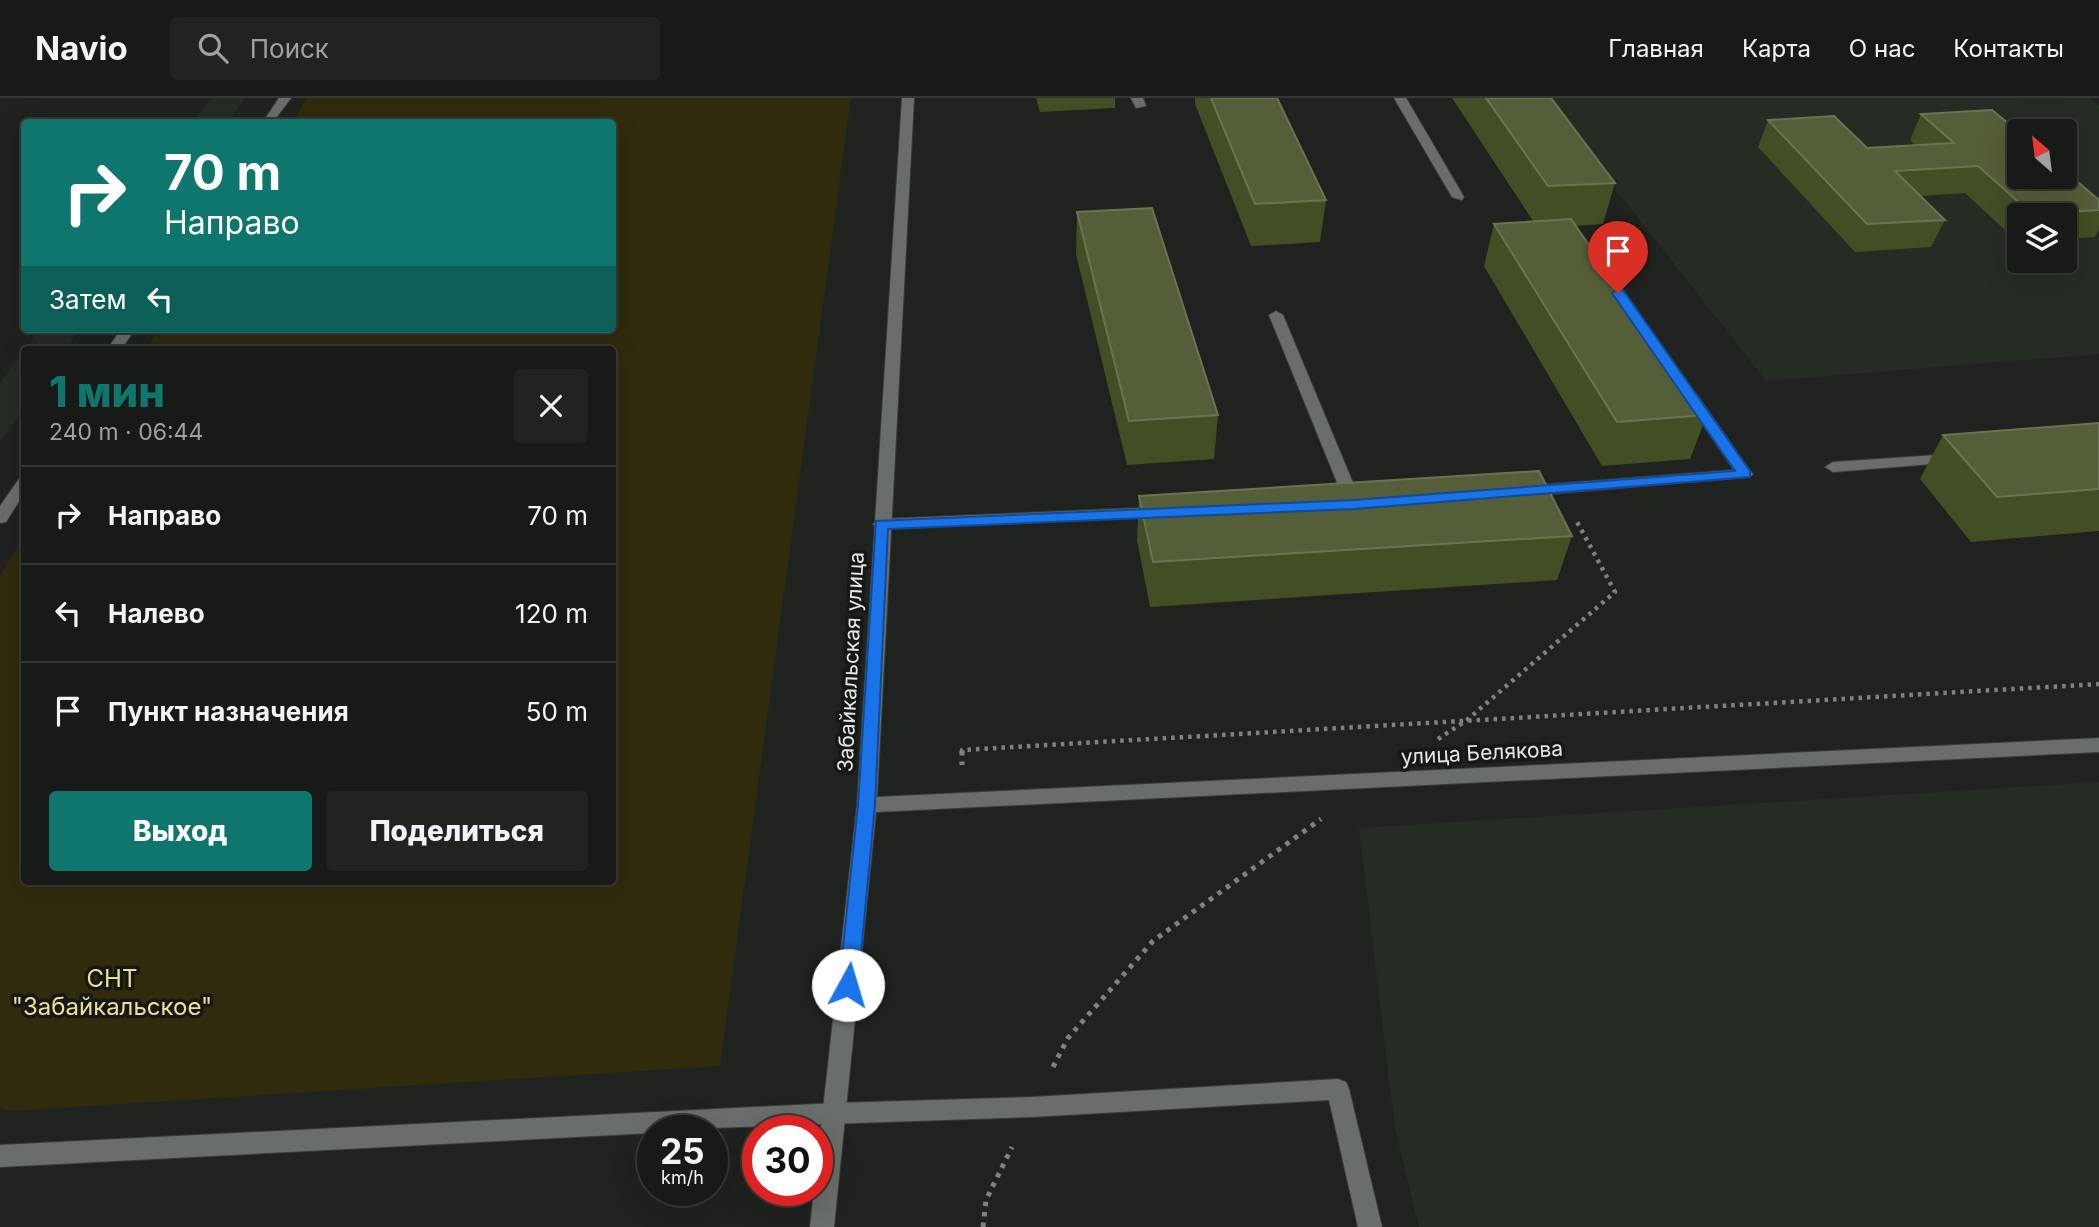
<!DOCTYPE html>
<html lang="ru">
<head>
<meta charset="utf-8">
<style>
  body { margin:0; font-family:Inter,sans-serif; background:#20231f; color:#f1f3f6; height:100vh; display:flex; flex-direction:column; font-size:26px; white-space:nowrap }
  * { box-sizing:border-box; margin:0 }
  p { font-size:23px; color:#9ea1a1 }
  .icon { flex:none; width:38px; height:38px; fill:none; stroke:currentColor; stroke-width:2; stroke-linecap:round; stroke-linejoin:round }
  .map { position:relative; flex:1; overflow:hidden }
  .details { position:absolute; left:21px; top:248px; width:595px; height:539px; display:flex; flex-direction:column; background:#171a16; border-radius:7px; box-shadow:0 7px 28px #0002,0 0 0 2px #363835 }
  .details>* { flex:none }
  .banner { position:absolute; left:21px; top:21px; width:595px; height:214px; border-radius:7px; box-shadow:0 7px 28px #0002,0 0 0 2px #363835; background:#0f766e; color:#fff; overflow:hidden }
  .needle { width:46px; rotate:332deg }
  .fabs { position:absolute; left:2007px; top:21px; display:grid; gap:14px }
  .fabs a { display:grid; place-items:center; width:70px; height:70px; border-radius:7px; background:#171a16; box-shadow:0 7px 28px #0002,0 0 0 2px #363835; font-size:35px }
  .speed { position:absolute; left:637px; top:1017px; display:flex; gap:14px; font-size:35px; font-weight:700; text-align:center }
  .speed>* { display:grid; place-content:center; width:91px; height:91px; border-radius:50%; background:#171a16; box-shadow:0 7px 28px #0002,0 0 0 2px #363835; line-height:1 }
  .speed small { font-size:18px; font-weight:400 }
  .speed .limit { border:10px solid #d22; background:#fff; color:#111 }
  .pin { position:absolute; display:grid; place-items:center; width:60px; height:60px; color:#fff; margin:-72px -30px; border-radius:50% 50% 50% 0; rotate:-45deg; box-shadow:0 0 7px #0007 }
  .pin .icon { rotate:45deg }
  .me { position:absolute; width:77px; margin:-38px; rotate:6deg; stroke-linejoin:round; filter:drop-shadow(0 0 5px #0008) }
  .turn { display:flex; align-items:center; gap:24px; height:147px; padding:0 28px; font-size:32px }
  .turn .icon { width:91px; height:91px; stroke-width:2.5 }
  .turn b { display:block; font-size:49px; line-height:60px }
  .then { display:flex; align-items:center; height:66px; padding:0 28px; background:#0003; gap:14px; font-size:26px }
  .round { display:grid; place-items:center; flex:none; width:74px; height:74px; border-radius:7px; background:#20231f }
  .headline { display:flex; align-items:center; justify-content:space-between; height:119px; padding:0 28px }
  h1 { font-size:42px; font-weight:800; line-height:52px; color:#0f766e }
  .cta { display:flex; gap:14px; margin-top:auto; padding:14px 28px }
  .cta a { flex:1; height:80px; border-radius:7px; background:#0f766e; color:#fff; font-size:28px; font-weight:800; line-height:80px; text-align:center }
  .cta a+a { background:#20231f; color:#f1f3f6 }
  ul { padding:0; list-style:none }
  li { display:flex; align-items:center; gap:21px; height:98px; padding:0 28px; border-top:2px solid #363835 }
  li div { flex:1 }
  li b { display:block; font-size:26px }
  li em { font-style:normal }
  header { display:flex; align-items:center; gap:42px; box-sizing:border-box; height:98px; padding:0 35px; background:#171a16; border-bottom:2px solid #363835 }
  header strong { font-size:33px }
  nav { display:flex; gap:38px; margin-inline-start:auto; font-size:24px }
  .search { width:490px; height:63px; background:#20231f; display:flex; align-items:center; gap:18px; box-sizing:border-box; padding:0 24px; border-radius:7px; color:#9ea1a1; font-size:26px }
  .map>svg:first-child { display:block }
  .built { fill:#252c24; fill-rule:evenodd }
  .green { fill:#302b0c }
  .lines { fill:none; stroke-linecap:round; stroke-linejoin:round }
  .lane-casing { stroke:#393c39; stroke-width:2 }
  .street-casing { stroke:#393c39; stroke-width:2 }
  .path-far1 { stroke:#7f827e; stroke-width:4.5; stroke-dasharray:3.5 5; stroke-linecap:butt }
  .path { stroke:#7f827e; stroke-width:5; stroke-dasharray:4.5 6; stroke-linecap:butt }
  .lane { fill:#6a6e6a; fill-rule:evenodd }
  .street { fill:#6a6e6a; fill-rule:evenodd }
  .wall { fill:#424e23 }
  .building { fill:#545e38; stroke:#6a7453; stroke-width:2 }
  .route { fill:#1a73e8; stroke:#114b97; stroke-width:2 }
  .labels { text-anchor:middle; stroke-width:7; stroke-linejoin:round; paint-order:stroke }
  .street-label { font-size:21px; fill:#e5e8e5; stroke:#151815 }
  .near-park-label { font-size:24px; fill:#eee093; stroke:#151815 }
</style>
</head>
<body>
<header>
<strong>Navio</strong>
<div class="search"><svg class="icon" aria-label="search" viewBox="0 0 24 24"><circle cx="10" cy="10" r="6"/><path d="M15 15l6 6"/></svg>Поиск</div>
<nav><a>Главная</a><a>Карта</a><a>О нас</a><a>Контакты</a></nav>
</header>
<div class="map">
<svg width="2099" height="1129" viewBox="0 0 2099 1129">
  <rect width="100%" height="100%" fill="#1f221e"/>
  <g class="built">
    <polygon points="212,0 245,0 228,24 194,24"/>
    <path d="M1544 0H2089L2099 7V256L1766 283ZM2020 33H2065V79H2020ZM2020 117H2065V163H2020Z"/>
    <polygon points="40,231 80,231 66,252 25,252"/>
    <polygon points="24,252 24,310 0,344 0,285"/>
    <polygon points="2099,684 2099,1129 1419,1129 1395,1031 1359,730"/>
  </g>
  <polygon class="green" points="308,0 851,0 720,968 12,1013 0,1010 0,477 24,439 24,784 612,784 612,252 145,252 159,231 612,231 612,24 292,24"/>
  <g class="lines">
    <defs>
      <g id="lane">
        <polygon points="279,0 291,0 273,24 263,24"/>
        <polygon points="1131,0 1143,0 1146,8 1136,10"/>
        <polygon points="1394,0 1406,0 1464,99 1462,102 1452,99"/>
        <polygon points="1276,213 1283,217 1361,404 1359,408 1353,409 1345,404 1269,217"/>
        <polygon points="121,231 135,231 121,252 107,252"/>
        <polygon points="1693,297 1698,298 1750,373 1753,376 1750,379 1526,398 1518,393 1526,388 1734,372 1686,301"/>
        <polygon points="1952,356 1957,358 1960,361 1957,364 1833,374 1825,369 1833,364"/>
        <polygon points="24,379 24,395 6,424 0,425 0,408 19,381"/>
        <polygon points="1162,409 1168,410 1170,414 1168,418 881,431 873,426 881,421"/>
        <polygon points="1338,981 1346,984 1349,991 1382,1129 1358,1129 1329,1002 1032,1019 653,1032 653,1035 0,1069 0,1047 835,1005 1032,999"/>
      </g>
      <polygon id="street" points="902,0 914,0 877,699 2099,640 2099,654 876,714 834,1129 810,1129 814,1092 817,1092 817,1065 857,707"/>
    </defs>
    <use href="#lane" class="lane-casing"/>
    <use href="#street" class="street-casing"/>
    <g class="path-far1">
      <polyline points="1438,641 1467,622 1615,494 1576,422"/>
      <polyline points="962,655 962,652 2099,586"/>
    </g>
    <g class="path">
      <polyline points="962,653 962,667"/>
      <polyline points="1053,969 1068,940 1153,843 1321,721"/>
      <polyline points="983,1129 986,1102 1012,1049"/>
    </g>
    <use href="#lane" class="lane"/>
    <use href="#street" class="street"/>
  </g>
  <g class="wall">
    <polygon points="1036,0 1115,0 1115,10 1040,14"/>
    <polygon points="1195,0 1277,0 1326,102 1320,144 1251,148 1195,6"/>
    <polygon points="1452,0 1551,0 1615,85 1603,126 1575,128 1707,317 1690,361 1602,368 1484,168 1494,126 1533,123"/>
    <polygon points="1921,16 2099,102 2099,131 2095,139 2065,141 2065,117 2020,117 2020,144 2018,144 1965,95 1921,98 1945,122 1931,149 1855,154 1758,49 1768,22 1867,50 1915,47 1910,42"/>
    <polygon points="1077,114 1218,317 1214,361 1127,367 1076,156"/>
    <polygon points="2099,325 2099,433 1971,444 1920,381 1943,337"/>
    <polygon points="1139,398 1572,438 1557,482 1150,509 1137,442"/>
  </g>
  <g class="building">
    <polygon points="1211,0 1277,0 1326,102 1255,106"/>
    <polygon points="1486,0 1551,0 1615,85 1548,88"/>
    <polygon points="1992,12 2020,35 2020,79 2065,79 2065,73 2099,102 2099,112 2032,116 1978,68 1895,73 1945,122 1867,126 1768,22 1834,18 1867,50 1954,45 1921,16"/>
    <polygon points="1152,110 1218,317 1129,323 1077,114"/>
    <polygon points="1571,121 1707,317 1617,324 1494,126"/>
    <polygon points="2099,325 2099,391 1997,399 1943,337"/>
    <polygon points="1539,373 1572,438 1153,464 1139,398"/>
  </g>
  <polygon class="route" points="1618,191 1623,192 1750,373 1750,379 1354,411 888,431 875,707 858,887 855,893 848,895 842,893 839,887 858,707 876,423 1354,402 1735,373 1612,195"/>
  <g class="labels">
    <g class="street-label">
      <text transform="translate(851 564) rotate(-87)" y="7">Забайкальская улица</text>
      <text transform="translate(1482 655) rotate(-3)" y="7">улица Белякова</text>
    </g>
    <g class="near-park-label">
      <text x="112" y="889">СНТ<tspan x="112" dy="28">"Забайкальское"</tspan></text>
    </g>
  </g>
</svg>
<div class="fabs">
<a><svg class="needle" viewBox="-14 -14 28 28"><path d="M0-13l5 13h-10z" fill="#e53935"/><path d="M0 13l5-13h-10z" fill="#9ea1a1"/></svg></a>
<a><svg class="icon" aria-label="layers" viewBox="0 0 24 24"><path d="M12 4l9 5-9 5-9-5zM3 14l9 5 9-5"/></svg></a>
</div>
<div class="speed"><div>25<small>km/h</small></div><div class="limit">30</div></div>
<div class="pin" style="left:1618px;top:195px;background:#d93025"><svg class="icon" aria-label="arrive" viewBox="0 0 24 24"><path d="M6 21V4h12l-3 4 3 4H6"/></svg></div>
<svg class="me" style="left:848px;top:887px" viewBox="-20 -20 40 40"><circle r="19" fill="#fff"/><path d="M0-13L10 11 0 6-10 11z" fill="#1a73e8"/></svg>
<div class="banner">
<div class="turn"><svg class="icon" aria-label="right" viewBox="0 0 24 24"><path d="M7 20v-9h11M14 6l5 5-5 5"/></svg><div><b>70 m</b>Направо</div></div>
<div class="then">Затем<svg class="icon" aria-label="left" viewBox="0 0 24 24"><path d="M17 20v-9H6M10 6l-5 5 5 5"/></svg></div>
</div>
<section class="details">
<div class="headline"><div><h1>1 мин</h1><p>240 m · 06:44</p></div><a class="round"><svg class="icon" aria-label="close" viewBox="0 0 24 24"><path d="M6 6l12 12M18 6L6 18"/></svg></a></div>
<ul>
<li><svg class="icon" aria-label="right" viewBox="0 0 24 24"><path d="M7 20v-9h11M14 6l5 5-5 5"/></svg><div><b>Направо</b></div><em>70 m</em></li>
<li><svg class="icon" aria-label="left" viewBox="0 0 24 24"><path d="M17 20v-9H6M10 6l-5 5 5 5"/></svg><div><b>Налево</b></div><em>120 m</em></li>
<li><svg class="icon" aria-label="arrive" viewBox="0 0 24 24"><path d="M6 21V4h12l-3 4 3 4H6"/></svg><div><b>Пункт назначения</b></div><em>50 m</em></li>
</ul>
<div class="cta"><a>Выход</a><a>Поделиться</a></div>
</section>
</div>
</body>
</html>
